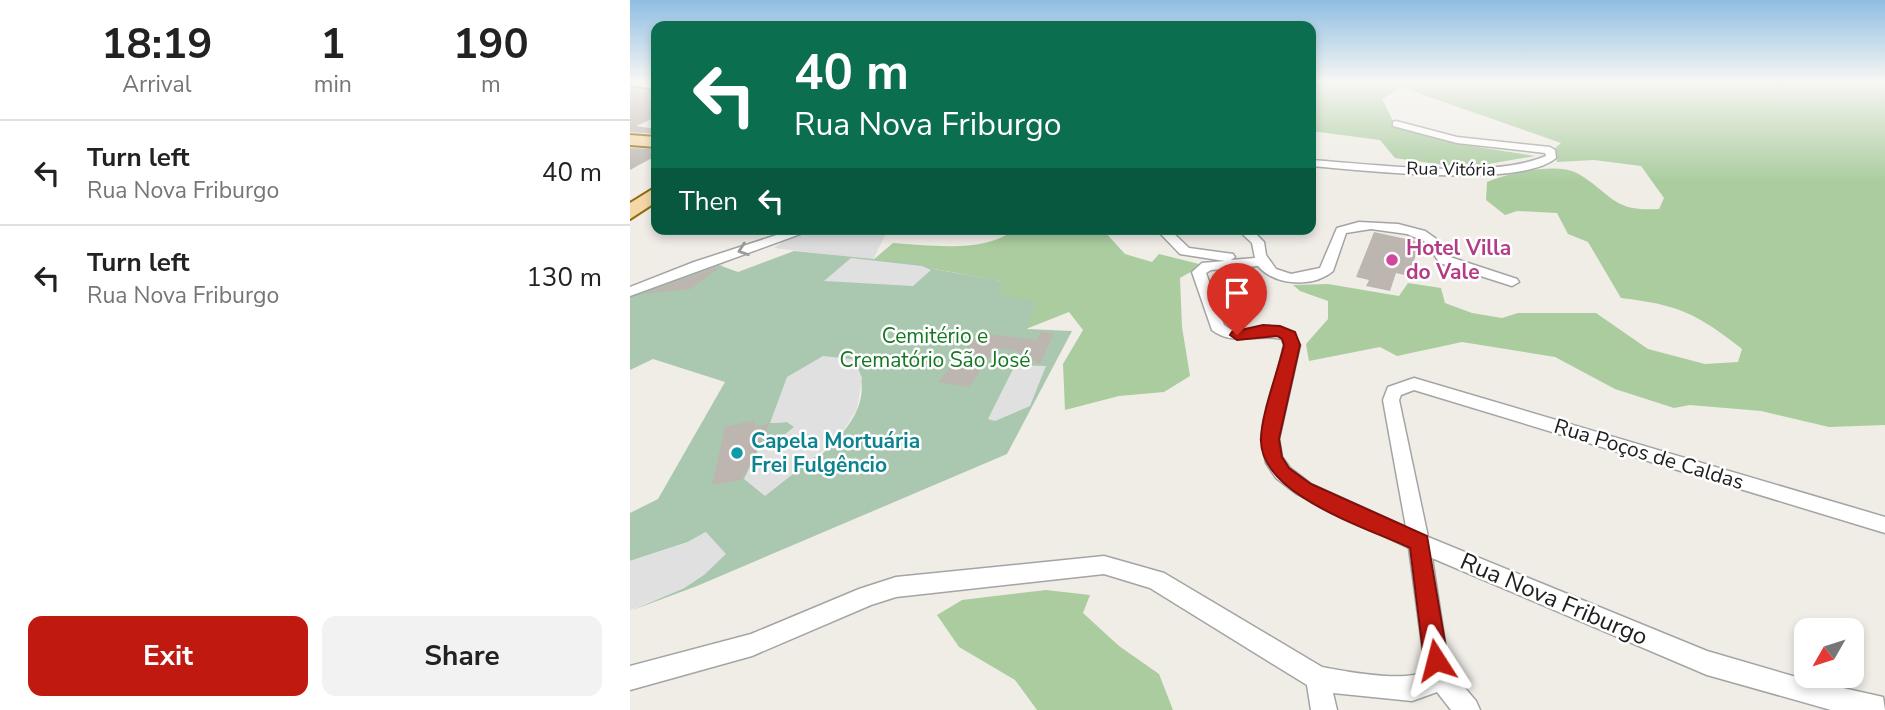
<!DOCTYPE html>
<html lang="en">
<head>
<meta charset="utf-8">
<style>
  body { margin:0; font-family:"Nunito Sans",sans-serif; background:#f2f2f2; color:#222; height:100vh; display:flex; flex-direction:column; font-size:26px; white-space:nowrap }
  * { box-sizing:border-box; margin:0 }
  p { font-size:23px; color:#767676 }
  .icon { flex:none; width:38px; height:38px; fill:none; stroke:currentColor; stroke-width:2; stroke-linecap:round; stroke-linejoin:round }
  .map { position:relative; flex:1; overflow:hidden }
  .side { display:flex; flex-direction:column; background:#fff; width:630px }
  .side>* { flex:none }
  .top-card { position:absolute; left:21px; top:21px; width:665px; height:214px; border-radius:14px; box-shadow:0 4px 10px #0003; background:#0b6e4f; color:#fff; overflow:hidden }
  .needle { width:46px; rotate:231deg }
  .tools { position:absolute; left:1164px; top:618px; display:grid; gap:14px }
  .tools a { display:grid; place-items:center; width:70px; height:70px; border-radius:14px; background:#fff; box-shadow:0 4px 10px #0003; font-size:35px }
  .pin { position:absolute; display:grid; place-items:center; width:60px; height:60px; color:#fff; margin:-72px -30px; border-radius:50% 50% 50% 0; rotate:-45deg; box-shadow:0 0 7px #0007 }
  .pin .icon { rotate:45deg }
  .me { position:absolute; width:77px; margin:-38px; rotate:351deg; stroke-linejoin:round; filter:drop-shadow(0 0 5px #0008) }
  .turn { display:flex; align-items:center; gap:24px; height:147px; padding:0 28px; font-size:32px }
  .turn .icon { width:91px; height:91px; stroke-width:2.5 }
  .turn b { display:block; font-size:49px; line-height:60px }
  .then { display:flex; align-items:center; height:66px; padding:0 28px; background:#0003; gap:14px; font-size:26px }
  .eta { display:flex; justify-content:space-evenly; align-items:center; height:119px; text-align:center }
  .eta b { font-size:42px; font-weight:700; line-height:49px }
  .primary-button { display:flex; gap:14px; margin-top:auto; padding:14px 28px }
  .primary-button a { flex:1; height:80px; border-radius:14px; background:#c01910; color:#fff; font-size:28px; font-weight:700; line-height:80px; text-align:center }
  .primary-button a+a { background:#f2f2f2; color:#222 }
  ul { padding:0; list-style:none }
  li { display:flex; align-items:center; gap:21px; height:105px; padding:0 28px; border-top:2px solid #e0e0e0 }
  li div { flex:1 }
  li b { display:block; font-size:26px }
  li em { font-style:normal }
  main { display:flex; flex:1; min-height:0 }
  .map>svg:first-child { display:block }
  .residential { fill:#dedddd }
  .forest { fill:#aacc9f }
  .cemetery { fill:#aac7b0; fill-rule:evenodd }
  .parking { fill:#e0e0e0 }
  .building { fill:#bdb6b0 }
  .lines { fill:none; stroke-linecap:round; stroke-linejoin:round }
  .street-casing { stroke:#a4a4a4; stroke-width:3 }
  .secondary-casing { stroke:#60700e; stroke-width:3 }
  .primary-casing { stroke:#906b0c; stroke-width:4 }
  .street { fill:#fff; fill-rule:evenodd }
  .secondary { fill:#eff5c0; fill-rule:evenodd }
  .primary { fill:#f5d7a7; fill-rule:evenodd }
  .oneway { stroke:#9b9b9b }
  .route { fill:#c01910; stroke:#7d100a; stroke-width:2 }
  .hotel-dot { fill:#d1479c; stroke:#fff; stroke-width:2.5 }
  .culture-dot { fill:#0f9aa8; stroke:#fff; stroke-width:2.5 }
  .labels { text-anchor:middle; stroke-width:5; stroke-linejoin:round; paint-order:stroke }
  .far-street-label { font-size:18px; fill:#202020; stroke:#fff }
  .hotel-label { font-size:21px; font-weight:bold; fill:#b23c85; stroke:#fff; text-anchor:start }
  .park-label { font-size:21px; fill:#157722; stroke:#fff }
  .culture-label { font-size:21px; font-weight:bold; fill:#0d838f; stroke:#fff; text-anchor:start }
  .street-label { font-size:21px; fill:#202020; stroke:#fff }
  .near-street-label { font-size:24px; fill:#202020; stroke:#fff }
</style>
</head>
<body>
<main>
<section class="side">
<div class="eta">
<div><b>18:19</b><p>Arrival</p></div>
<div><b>1</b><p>min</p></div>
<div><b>190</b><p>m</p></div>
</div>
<ul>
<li><svg class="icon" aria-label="left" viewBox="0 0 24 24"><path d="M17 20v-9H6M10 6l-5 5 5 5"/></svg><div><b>Turn left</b><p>Rua Nova Friburgo</p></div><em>40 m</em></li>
<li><svg class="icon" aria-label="left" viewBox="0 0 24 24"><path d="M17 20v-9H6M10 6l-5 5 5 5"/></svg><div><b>Turn left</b><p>Rua Nova Friburgo</p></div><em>130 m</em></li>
</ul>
<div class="primary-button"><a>Exit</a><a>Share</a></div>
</section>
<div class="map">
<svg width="1255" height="710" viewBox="0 0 1255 710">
  <rect width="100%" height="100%" fill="#f0ede7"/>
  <polygon class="residential" points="194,229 258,229 243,260 144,248 154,241"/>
  <g class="forest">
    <path d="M681 82H1255V425L1199 427 1131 411 1060 405 1044 408 985 389 925 357 832 342 767 356 750 347 679 361 676 344 698 319V301L670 291 663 285 698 284 769 296 778 283 811 288 815 303 842 313 872 318 888 313H966L1018 349 1075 364 1108 362 1112 349C1066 313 1049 305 991 298L958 242 938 234 927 213 887 211 875 215 856 200 857 182C879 173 926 162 947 173 983 194 981 212 1029 209L1034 198 1011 166 964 160 927 162 925 148 931 143 771 87 752 99 766 127 828 144 905 156 835 168 765 158 750 140 681 131Z"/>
    <path d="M385 229 474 231 495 254 522 262 529 254 573 265 550 278 552 327 560 376 534 392 489 396 435 410 433 364 453 330 439 312 396 329 370 295 371 281C328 274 287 264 243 260L263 243C299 245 355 254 385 229Z"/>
    <polygon points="416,590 460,595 453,613 489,646 529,674 543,710 407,710 385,680 329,647 307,615 332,600"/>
  </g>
  <path class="cemetery" d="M164 251 293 264 304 269 372 281 371 295 406 302 397 329 442 331 377 454 67 586 0 611 54 588 75 574 76 532 58 542 0 561V513L28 499 95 382 23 359 0 370V296L83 263 108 272ZM227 367C243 402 216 432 191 455L132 442 148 440 165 427 157 422 141 423Z"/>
  <g class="parking">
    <polygon points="221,258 292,266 301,270 283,286 194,281"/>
    <polygon points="193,356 221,359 227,366 232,378 227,409 209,438 135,496 114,479 132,442 148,440 164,427 157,422 140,423 157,377"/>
    <polygon points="385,365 416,366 400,406 365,421 358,419"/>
    <polygon points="76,532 96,554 75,574 54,588 0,610 0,561 58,542"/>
  </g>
  <g class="building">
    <polygon points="0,86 26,91 26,117 6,126 26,129 26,134 0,132"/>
    <polygon points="0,148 26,149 26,160 20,159 0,170"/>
    <polygon points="744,232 790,242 779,276 766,273 760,291 736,286 739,280 726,277"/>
    <polygon points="93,265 61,289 12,294"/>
    <polygon points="411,332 424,333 410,364 384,350 366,348 339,387 308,382 349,333 407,340"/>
    <polygon points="125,420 125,427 140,423 112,480 82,485 95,427"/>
  </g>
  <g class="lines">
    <defs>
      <g id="street">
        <path d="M766 121 827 137 920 147 925 150 926 158C889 189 732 170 681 166V160C743 164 860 180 916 156L915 153 827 143 763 126V122Z"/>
        <path d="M729 222 768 224 795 231 805 238 820 257 887 279 889 282 882 286 810 263 794 241 777 234 741 229 716 233 703 271C683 288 645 286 628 266L581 270 576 273 594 325 600 329C623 333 660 316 670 345L649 439 652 457 660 468 681 484 776 527 753 400 758 387 784 378 1255 517V533L784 390 771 395 769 400 798 537 1077 651 1173 679 1253 697 1255 710H1201L1077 675 802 558 819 669 846 701 850 710H821L807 692 782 701 703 693 707 710H681L677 685 520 588 474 574 266 597 241 605 122 656 0 690V666L121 634 229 589 266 577 474 556 534 573 692 667C713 671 780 684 795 670L794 660 779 548 667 494 646 478 636 463 631 439 654 345 652 339C628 333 604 347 582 330L562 272 572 263 595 261 550 254 526 229H539L559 248 603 254 605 257 601 260 625 258 622 243 607 229H621L634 242 636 255 646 269 661 274 690 268 707 228Z"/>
        <polygon points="165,229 184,229 0,296 0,287 64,262"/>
      </g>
      <polygon id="secondary" points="0,82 26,82 26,89 3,86"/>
      <g id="primary">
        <polygon points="0,135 26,137 26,147 0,145"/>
        <polygon points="26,187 26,202 0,219 0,203"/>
      </g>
    </defs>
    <use href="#street" class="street-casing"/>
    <use href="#secondary" class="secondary-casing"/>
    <use href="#primary" class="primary-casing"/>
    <use href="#street" class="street"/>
    <use href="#secondary" class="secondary"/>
    <use href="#primary" class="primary"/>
  </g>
  <defs><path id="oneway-chevron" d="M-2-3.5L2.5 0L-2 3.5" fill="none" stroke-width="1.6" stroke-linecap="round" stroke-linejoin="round" transform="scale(1.75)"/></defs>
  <use class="oneway" href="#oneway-chevron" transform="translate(113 250) rotate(161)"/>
  <linearGradient id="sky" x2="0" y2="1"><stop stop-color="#8fbee2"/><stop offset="0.45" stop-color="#f8f7f4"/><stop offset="1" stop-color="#f8f7f4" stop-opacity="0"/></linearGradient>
  <rect width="1255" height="182" fill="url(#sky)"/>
  <path class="route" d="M633 325 650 326 665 332 670 345 649 439 652 457 659 468 681 484 797 536 818 660 815 668 806 672 798 668 794 660 780 548C738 528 629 495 631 439 631 415 648 371 654 345L652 339 647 336 607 340 600 335 602 332Z"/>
  <circle class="hotel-dot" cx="762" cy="260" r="7"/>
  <circle class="culture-dot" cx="107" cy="453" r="7"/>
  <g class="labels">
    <g class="far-street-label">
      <text transform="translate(821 169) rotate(1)" y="6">Rua Vitória</text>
    </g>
    <g class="hotel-label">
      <text x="776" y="255">Hotel Villa<tspan x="776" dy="24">do Vale</tspan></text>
    </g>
    <g class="park-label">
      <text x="305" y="343">Cemitério e<tspan x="305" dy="24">Crematório São José</tspan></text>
    </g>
    <g class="culture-label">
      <text x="121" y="448">Capela Mortuária<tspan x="121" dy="24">Frei Fulgêncio</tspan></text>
    </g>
    <g class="street-label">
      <text transform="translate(1019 454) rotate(17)" y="7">Rua Poços de Caldas</text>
    </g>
    <g class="near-street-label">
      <text transform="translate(924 599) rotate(23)" y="8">Rua Nova Friburgo</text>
    </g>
  </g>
</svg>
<div class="tools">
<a><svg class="needle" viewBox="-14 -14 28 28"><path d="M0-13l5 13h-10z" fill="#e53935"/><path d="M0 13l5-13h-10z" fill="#767676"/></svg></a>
</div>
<div class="pin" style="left:607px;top:335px;background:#d93025"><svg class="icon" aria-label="arrive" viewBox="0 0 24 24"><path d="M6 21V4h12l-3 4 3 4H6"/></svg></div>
<svg class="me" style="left:806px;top:660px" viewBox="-20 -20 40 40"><path d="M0-17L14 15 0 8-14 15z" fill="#c01910" stroke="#fff" stroke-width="4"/></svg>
<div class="top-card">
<div class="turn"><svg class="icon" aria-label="left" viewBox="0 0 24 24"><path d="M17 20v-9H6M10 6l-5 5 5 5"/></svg><div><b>40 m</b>Rua Nova Friburgo</div></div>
<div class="then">Then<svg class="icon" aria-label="left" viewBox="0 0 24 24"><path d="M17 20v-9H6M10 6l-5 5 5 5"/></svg></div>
</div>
</div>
</main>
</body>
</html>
